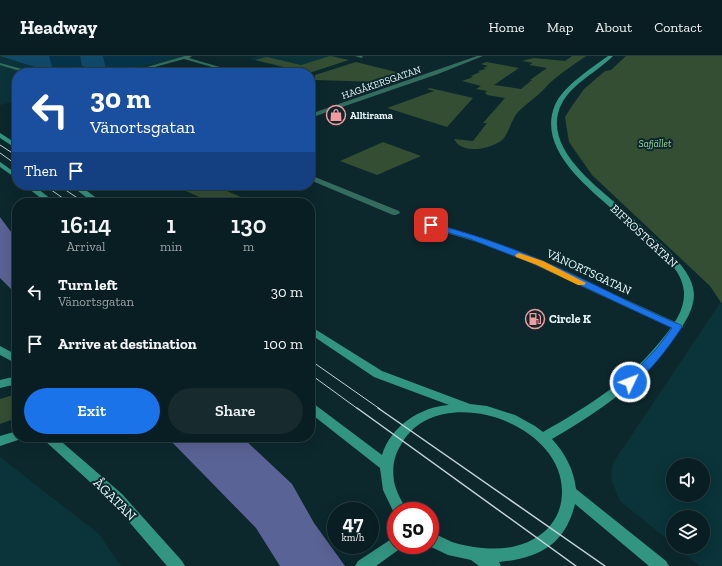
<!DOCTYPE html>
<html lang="en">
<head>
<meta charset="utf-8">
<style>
  body { margin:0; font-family:"Zilla Slab",serif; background:#172b2f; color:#f1f3f6; height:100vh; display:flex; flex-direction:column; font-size:15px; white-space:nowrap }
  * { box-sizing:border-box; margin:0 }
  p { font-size:13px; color:#99a2a5 }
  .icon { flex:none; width:22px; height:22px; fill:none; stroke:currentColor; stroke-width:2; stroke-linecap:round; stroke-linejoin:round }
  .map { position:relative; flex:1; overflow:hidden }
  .details { position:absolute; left:12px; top:142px; width:303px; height:244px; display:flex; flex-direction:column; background:#091e22; border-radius:16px; box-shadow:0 4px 16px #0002,0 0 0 1px #293c40 }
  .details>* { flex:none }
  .hud { position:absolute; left:12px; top:12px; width:303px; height:122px; border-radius:16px; box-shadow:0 4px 16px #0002,0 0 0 1px #293c40; background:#1a4fa0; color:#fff; overflow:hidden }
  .fabs { position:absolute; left:666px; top:402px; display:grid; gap:8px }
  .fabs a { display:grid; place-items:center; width:44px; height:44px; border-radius:50%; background:#091e22; box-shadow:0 4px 16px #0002,0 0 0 1px #293c40; font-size:20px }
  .speed { position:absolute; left:327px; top:446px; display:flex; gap:8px; font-size:20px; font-weight:700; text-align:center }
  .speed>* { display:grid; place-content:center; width:52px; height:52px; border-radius:50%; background:#091e22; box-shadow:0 4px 16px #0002,0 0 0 1px #293c40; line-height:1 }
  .speed small { font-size:10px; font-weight:400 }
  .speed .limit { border:6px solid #d22; background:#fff; color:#111 }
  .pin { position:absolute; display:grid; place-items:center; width:34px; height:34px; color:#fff; margin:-17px; border-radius:8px; box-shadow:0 2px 6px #0006 }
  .me { position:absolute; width:44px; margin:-22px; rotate:47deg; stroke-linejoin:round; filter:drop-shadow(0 0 3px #0008) }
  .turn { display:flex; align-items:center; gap:14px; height:84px; padding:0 12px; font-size:18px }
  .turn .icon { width:52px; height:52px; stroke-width:2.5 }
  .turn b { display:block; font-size:28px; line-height:34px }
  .then { display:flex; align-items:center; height:38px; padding:0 12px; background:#0003; gap:8px; font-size:15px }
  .eta { display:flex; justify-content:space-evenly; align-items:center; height:68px; text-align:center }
  .eta b { font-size:24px; font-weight:600; line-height:28px }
  .cta { display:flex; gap:8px; margin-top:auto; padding:8px 12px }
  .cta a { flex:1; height:46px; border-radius:24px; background:#1a73e8; color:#fff; font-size:16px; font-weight:600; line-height:46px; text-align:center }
  .cta a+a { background:#172b2f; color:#f1f3f6 }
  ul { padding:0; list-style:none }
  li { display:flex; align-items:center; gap:12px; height:52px; padding:0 12px }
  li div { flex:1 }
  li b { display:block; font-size:15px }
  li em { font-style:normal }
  header { display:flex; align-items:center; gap:24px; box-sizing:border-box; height:56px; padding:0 20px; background:#091e22; border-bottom:1px solid #293c40 }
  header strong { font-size:19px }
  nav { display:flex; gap:22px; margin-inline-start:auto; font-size:14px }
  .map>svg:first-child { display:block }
  .built { fill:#0a333a; fill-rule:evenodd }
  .green { fill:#344e33 }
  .water { fill:#5a6395 }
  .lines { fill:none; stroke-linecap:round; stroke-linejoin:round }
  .street { fill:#346c5f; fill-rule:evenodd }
  .secondary { fill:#329581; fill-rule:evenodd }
  .tram-far1 { stroke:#c2d4d6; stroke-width:1 }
  .tram { stroke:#c2d4d6; stroke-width:1.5 }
  .wall { fill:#114969 }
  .shaded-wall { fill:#05344a }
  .route { fill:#1a73e8; stroke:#114b97 }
  .slow { fill:#f59e0b }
  .labels { text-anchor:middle; stroke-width:4; stroke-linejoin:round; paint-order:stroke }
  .far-street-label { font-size:10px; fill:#e7f7f9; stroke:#0c282d }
  .far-poi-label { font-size:10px; font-weight:bold; fill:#e7f7f9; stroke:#0c282d; text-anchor:start }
  .far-park-label { font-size:10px; font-style:italic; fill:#97d695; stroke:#0c282d }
  .street-label { font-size:12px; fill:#e7f7f9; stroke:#0c282d }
  .poi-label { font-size:12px; font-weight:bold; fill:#e7f7f9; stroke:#0c282d; text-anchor:start }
  .near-street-label { font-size:14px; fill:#e7f7f9; stroke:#0c282d }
</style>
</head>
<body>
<header>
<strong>Headway</strong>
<nav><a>Home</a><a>Map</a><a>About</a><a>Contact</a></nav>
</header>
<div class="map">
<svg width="722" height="510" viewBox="0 0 722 510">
  <rect width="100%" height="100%" fill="#0c282d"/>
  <g class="built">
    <polygon points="0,0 187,0 123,17 17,17 17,45 0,49"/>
    <polygon points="258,0 333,0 349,4 309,17 305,17 249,3"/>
    <path d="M720 247 722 248V510H700L676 491H703V461H673V488L620 445 611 423 613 407ZM673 409H703V439H673Z"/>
    <polygon points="0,401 99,478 121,510 0,510"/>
  </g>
  <g class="green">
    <polygon points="330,0 349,4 309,17 255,4 267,1 301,9"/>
    <path d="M572 0H586C575 8 562 16 552 25 547 29 544 34 539 38 532 44 524 50 518 56 511 64 508 80 501 85 489 93 462 99 454 83L473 85 487 67H483L505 42 487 39 485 37 487 35 476 33 481 30 462 25 473 21 471 20 480 16 478 15 486 13 483 12 488 10 481 8 486 6 519 12 494 29 521 33 532 24H530L547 12 529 9 533 7 522 5 534 2 565 5Z"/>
    <polygon points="626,0 722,0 722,248 710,230 592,119 569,86 565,61 572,50 584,33 605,15 611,14"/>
    <polygon points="356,6 400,17 403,20 380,26 315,24 315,19"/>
    <polygon points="82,11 102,17 57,17"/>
    <polygon points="430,32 473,42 447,71 387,52 434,35 427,33"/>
    <polygon points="383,86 421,100 377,119 340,105"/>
    <polygon points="187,129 213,129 255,147 213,147 179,132"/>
    <polygon points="10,340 17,340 17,362 0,368 0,343"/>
  </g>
  <g class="water">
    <polygon points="0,161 17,184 17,239 0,222"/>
    <polygon points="167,381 242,381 292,428 314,467 345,510 280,510 256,472"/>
  </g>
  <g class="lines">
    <g class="street">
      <polygon points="185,0 192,0 189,2 240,17 233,17 184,3 133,17 126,17"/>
      <polygon points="355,0 362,0 363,1 361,2"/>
      <polygon points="477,0 483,0 438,18 310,62 310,58"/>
      <polygon points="0,7 33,16 33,17 26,17 0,9"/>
      <polygon points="310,119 399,155 400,157 396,159 393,159 310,124"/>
      <polygon points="416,164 422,164 483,182 528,199 682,269 683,271 678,274 674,273 522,203 477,186 416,168"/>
    </g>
    <g class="secondary">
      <path d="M608 0H613C597 16 573 27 562 47 540 89 594 128 620 151 637 166 653 181 670 196 680 208 693 221 694 238 694 253 685 267 676 279 644 325 600 355 552 383 565 397 574 414 576 433L666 505 669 510H649L575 448C565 489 539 502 499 506L501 510H479L471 504 448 499 427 489H430V476C438 479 445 483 452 486 479 494 513 497 537 481 553 471 562 455 562 436 563 365 438 325 402 387 394 399 392 411 394 425 396 436 402 445 407 455H396L395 459 383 434 380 412 310 357V347L314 348 382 399C391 370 420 351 449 349L374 321 310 278V270L382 315 470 348 487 350 515 359 535 370 543 376C589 350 631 323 663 282 674 269 685 253 684 236 682 213 661 197 645 183 634 173 623 163 612 153 585 129 537 91 555 49 563 30 592 12 608 0Z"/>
      <polygon points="0,77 17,88 17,93 0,82"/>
      <polygon points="0,106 17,118 17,123 0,111"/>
      <polygon points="24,129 33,129 56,147 47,147"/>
      <polygon points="70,129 79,129 103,147 94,147"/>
      <polygon points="0,290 17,299 17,308 0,299"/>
      <polygon points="17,320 17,328 0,332 0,324"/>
      <polygon points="17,375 17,381 23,381 21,383 0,390 0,380"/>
      <polygon points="42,381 56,381 122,438 182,505 185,510 167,510 112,446 44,384"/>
      <polygon points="396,480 396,489 403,489 401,492 376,510 355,510 358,505"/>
    </g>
    <g class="tram-far1">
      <polyline points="0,89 17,100"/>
      <polyline points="0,97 17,109"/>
      <polyline points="44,129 70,147"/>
      <polyline points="58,129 85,147"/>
      <polyline points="310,304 380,353"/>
      <polyline points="310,318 358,353"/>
    </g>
    <g class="tram">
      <polyline points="357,352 576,510"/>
      <polyline points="378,352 605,510"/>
    </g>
  </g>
  <polygon class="wall" points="0,0 173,0 119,15 107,17 82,10 54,17"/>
  <g class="shaded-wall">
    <polygon points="49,0 80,0 82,10 54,17"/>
    <polygon points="103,0 173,0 119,15 107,17"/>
  </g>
  <path class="route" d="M431 167C469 177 507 190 543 205 590 225 634 250 681 269L682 271C668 292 653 312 634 328H626L625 326 657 292 672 272 537 209 470 183 428 171 427 169Z"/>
  <polygon class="slow" points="519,197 543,205 586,227 584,229 578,229 537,209 516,201 515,199"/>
  <defs>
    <symbol id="shop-ring" viewBox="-11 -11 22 22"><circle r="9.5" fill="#0c282d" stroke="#f49aa1" stroke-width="1.5"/><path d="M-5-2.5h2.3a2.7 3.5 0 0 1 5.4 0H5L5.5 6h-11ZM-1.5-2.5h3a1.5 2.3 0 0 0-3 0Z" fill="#f49aa1"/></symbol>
    <symbol id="fuel-ring" viewBox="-11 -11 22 22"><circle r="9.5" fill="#0c282d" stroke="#f49aa1" stroke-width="1.5"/><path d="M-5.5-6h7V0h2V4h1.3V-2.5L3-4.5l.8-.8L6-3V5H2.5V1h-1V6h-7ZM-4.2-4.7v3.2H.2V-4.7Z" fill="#f49aa1"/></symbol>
  </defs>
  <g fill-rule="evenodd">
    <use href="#shop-ring" x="325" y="48" width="22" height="22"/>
    <use href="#fuel-ring" x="524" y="252" width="22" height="22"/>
  </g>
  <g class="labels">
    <g class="far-street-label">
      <text transform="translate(381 26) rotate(-19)" y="4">HAGÅKERSGATAN</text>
    </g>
    <g class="far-poi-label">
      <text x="350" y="63">Alltirama</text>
    </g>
    <g class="far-park-label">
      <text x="655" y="91">Safjället</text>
    </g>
    <g class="street-label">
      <text transform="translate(644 180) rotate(43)" y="4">BIFROSTGATAN</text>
      <text transform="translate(589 216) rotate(25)" y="4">VÄNORTSGATAN</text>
    </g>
    <g class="poi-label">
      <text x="549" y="267">Circle K</text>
    </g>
    <g class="near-street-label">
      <text transform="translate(115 443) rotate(45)" y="5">ÅGATAN</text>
    </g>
  </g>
</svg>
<div class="fabs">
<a><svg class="icon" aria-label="sound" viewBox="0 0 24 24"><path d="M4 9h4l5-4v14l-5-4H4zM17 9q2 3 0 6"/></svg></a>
<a><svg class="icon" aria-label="layers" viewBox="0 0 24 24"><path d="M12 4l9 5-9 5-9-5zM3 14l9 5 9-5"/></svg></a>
</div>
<div class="speed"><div>47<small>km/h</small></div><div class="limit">50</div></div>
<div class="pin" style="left:431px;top:169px;background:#d93025"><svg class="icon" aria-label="arrive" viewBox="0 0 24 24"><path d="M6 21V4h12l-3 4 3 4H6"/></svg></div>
<svg class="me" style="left:630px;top:326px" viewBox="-20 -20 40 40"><circle r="17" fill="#1a73e8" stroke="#fff" stroke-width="3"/><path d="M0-11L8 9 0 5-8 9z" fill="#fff"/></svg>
<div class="hud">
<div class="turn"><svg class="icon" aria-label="left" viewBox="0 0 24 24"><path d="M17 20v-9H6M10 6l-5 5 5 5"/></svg><div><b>30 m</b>Vänortsgatan</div></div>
<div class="then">Then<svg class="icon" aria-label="arrive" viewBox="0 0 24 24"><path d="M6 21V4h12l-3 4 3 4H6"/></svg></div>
</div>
<section class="details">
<div class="eta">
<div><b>16:14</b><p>Arrival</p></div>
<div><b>1</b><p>min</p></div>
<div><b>130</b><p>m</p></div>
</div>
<ul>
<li><svg class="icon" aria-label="left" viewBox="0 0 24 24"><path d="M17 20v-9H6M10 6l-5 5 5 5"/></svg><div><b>Turn left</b><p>Vänortsgatan</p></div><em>30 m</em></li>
<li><svg class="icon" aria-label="arrive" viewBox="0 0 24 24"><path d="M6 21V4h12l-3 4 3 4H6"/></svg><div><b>Arrive at destination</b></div><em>100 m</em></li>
</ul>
<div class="cta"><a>Exit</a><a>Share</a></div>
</section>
</div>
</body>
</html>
